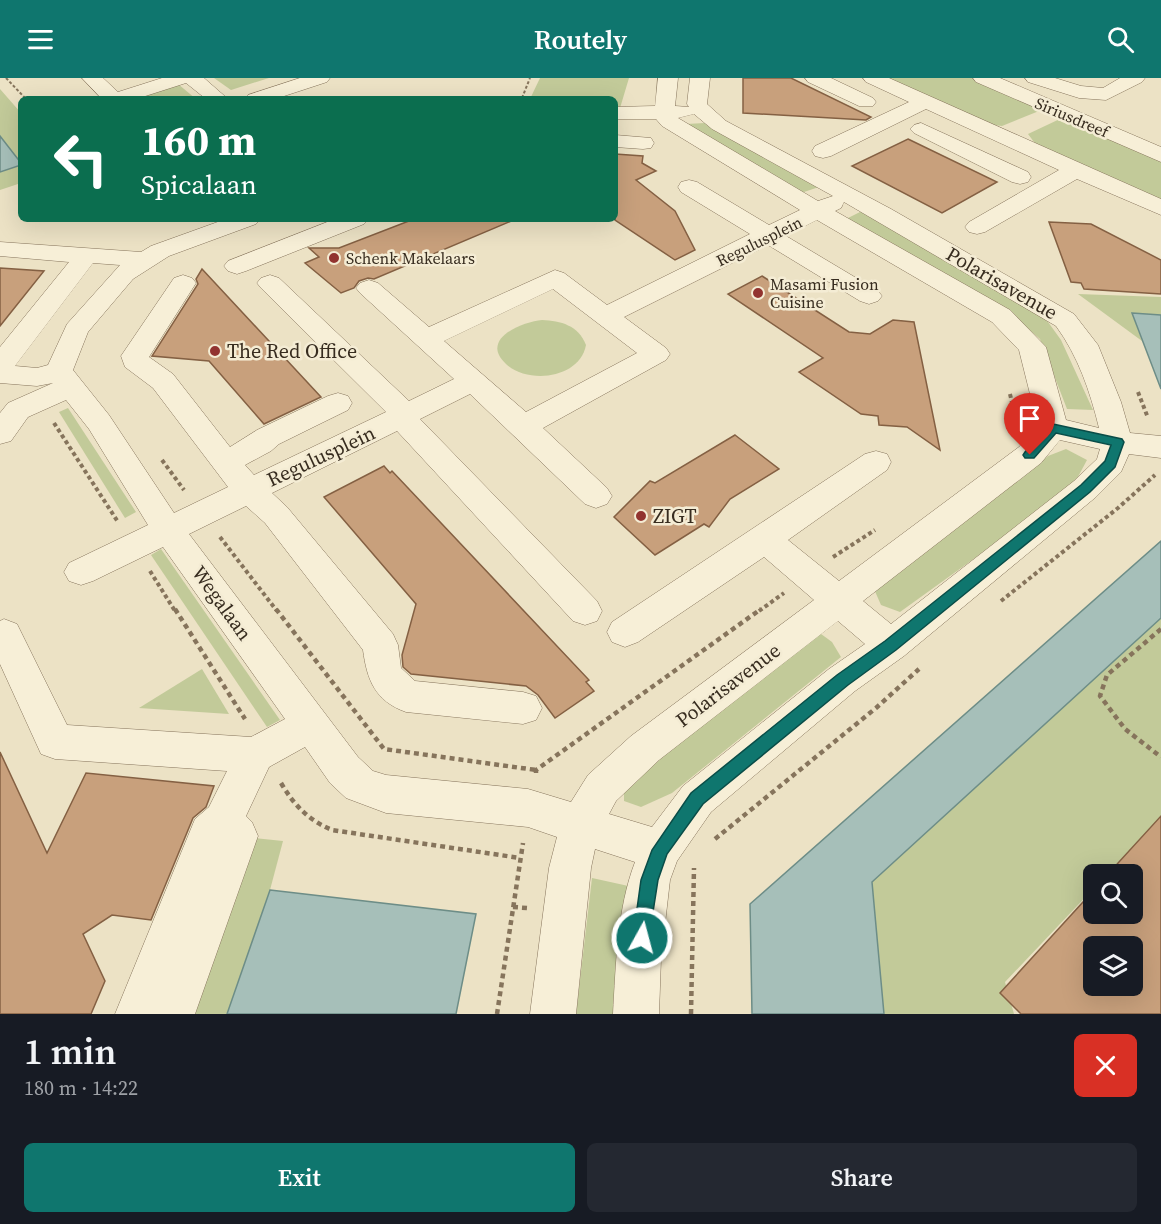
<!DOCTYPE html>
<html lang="en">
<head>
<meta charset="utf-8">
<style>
  body { margin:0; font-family:"Source Serif 4",serif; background:#242831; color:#f1f3f6; height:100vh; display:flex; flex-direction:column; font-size:22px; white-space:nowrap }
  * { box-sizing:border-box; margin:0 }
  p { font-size:20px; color:#9ea1a6 }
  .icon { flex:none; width:33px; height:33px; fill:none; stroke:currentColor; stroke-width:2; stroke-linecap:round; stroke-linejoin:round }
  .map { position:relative; height:936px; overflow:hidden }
  .details { display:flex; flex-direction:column; background:#171b24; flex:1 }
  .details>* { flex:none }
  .top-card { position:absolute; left:18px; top:18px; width:600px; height:126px; border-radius:9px; box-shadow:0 6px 24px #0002; background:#0b6e4f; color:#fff; overflow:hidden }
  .tools { position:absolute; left:1083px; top:786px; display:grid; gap:12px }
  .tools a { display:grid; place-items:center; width:60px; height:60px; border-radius:9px; background:#171b24; box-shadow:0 6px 24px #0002; font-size:30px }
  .pin { position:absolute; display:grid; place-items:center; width:51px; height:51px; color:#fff; margin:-62px -26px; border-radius:50% 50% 50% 0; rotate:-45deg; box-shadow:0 0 6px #0007 }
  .pin .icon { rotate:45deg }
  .me { position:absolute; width:66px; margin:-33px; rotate:7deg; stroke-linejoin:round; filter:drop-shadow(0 0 4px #0008) }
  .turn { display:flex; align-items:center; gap:21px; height:126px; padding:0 24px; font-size:27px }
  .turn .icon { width:78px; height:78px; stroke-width:2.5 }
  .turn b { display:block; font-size:42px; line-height:51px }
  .round { display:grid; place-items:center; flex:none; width:63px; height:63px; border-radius:9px; background:#242831 }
  .head { display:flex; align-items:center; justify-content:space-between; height:102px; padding:0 24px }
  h1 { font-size:36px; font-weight:600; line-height:45px }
  .action { display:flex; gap:12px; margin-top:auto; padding:12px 24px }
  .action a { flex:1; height:69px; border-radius:9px; background:#0f766e; color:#fff; font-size:24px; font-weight:600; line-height:69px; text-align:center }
  .action a+a { background:#242831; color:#f1f3f6 }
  header { display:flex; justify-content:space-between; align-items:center; height:78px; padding:0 24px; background:#0f766e; color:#fff; font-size:27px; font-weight:600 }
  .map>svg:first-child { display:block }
  .green { fill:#c2ca99 }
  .water { fill:#a6bfb9; stroke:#6d8d87; stroke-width:1.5 }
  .building { fill:#c8a07c; stroke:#846043; stroke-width:1.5; fill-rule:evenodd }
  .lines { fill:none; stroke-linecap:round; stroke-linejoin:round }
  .minor-casing { stroke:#86745c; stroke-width:1 }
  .path-far2 { stroke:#86745c; stroke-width:2; stroke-dasharray:3 2; stroke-linecap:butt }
  .path-far1 { stroke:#86745c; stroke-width:4; stroke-dasharray:4 3; stroke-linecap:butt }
  .path { stroke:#86745c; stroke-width:4.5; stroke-dasharray:5 4; stroke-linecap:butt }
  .minor { fill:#f7efd7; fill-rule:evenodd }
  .route { fill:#0f766e; stroke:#0a4d48; stroke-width:1.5 }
  .poi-dot { fill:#92332f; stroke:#f4ecd4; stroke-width:2 }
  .labels { text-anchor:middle; stroke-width:5; stroke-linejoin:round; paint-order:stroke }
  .far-street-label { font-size:16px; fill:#372c1f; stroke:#f4ecd4 }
  .far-poi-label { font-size:16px; fill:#372c1f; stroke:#f4ecd4; text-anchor:start }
  .street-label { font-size:20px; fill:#372c1f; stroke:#f4ecd4 }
  .poi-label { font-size:20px; fill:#372c1f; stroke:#f4ecd4; text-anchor:start }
</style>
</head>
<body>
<header><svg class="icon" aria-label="menu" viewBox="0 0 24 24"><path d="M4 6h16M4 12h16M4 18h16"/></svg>Routely<svg class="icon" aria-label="search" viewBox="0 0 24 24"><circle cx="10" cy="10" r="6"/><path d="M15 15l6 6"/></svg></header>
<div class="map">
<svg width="1161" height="936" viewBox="0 0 1161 936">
  <rect width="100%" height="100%" fill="#ece2c5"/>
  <g class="green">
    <polygon points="214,0 269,0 231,12"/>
    <polygon points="540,0 629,0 620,30 615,30 615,21 530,21"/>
    <polygon points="883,0 972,0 1044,31 1002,48 985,46"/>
    <polygon points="178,6 196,21 128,21"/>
    <polygon points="0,11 21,35 21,85 0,58"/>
    <polygon points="1064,39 1161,81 1161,125 1037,68 1028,56"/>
    <polygon points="705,45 819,109 801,115 686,46"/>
    <polygon points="21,87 21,105 0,112 0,94"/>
    <polygon points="864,132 1043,237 1061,262 1093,332 1067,331 1040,261 1011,236 844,142"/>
    <polygon points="1078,216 1161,219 1161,237 1132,235 1142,263"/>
    <path d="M542 242C561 243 578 247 586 267 580 300 529 307 506 286 479 261 522 244 542 242Z"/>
    <polygon points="68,330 136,434 125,440 59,334"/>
    <polygon points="1066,371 1087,382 1072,410 900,534 881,527 874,511 1048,378"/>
    <polygon points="161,471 280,642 267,649 151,477"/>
    <polygon points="1161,540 1161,740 1107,796 1094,796 1093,811 1005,904 1014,936 884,936 872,804"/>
    <polygon points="817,553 832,564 841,579 672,715 641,729 624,723 624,701"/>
    <polygon points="202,591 229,636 139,630"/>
    <polygon points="245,759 283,763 270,812 227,936 181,936"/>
    <polygon points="592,800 633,809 624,936 576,936"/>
  </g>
  <g class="water">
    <polygon points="0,58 21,85 21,87 0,94"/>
    <polygon points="1132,235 1161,237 1161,311"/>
    <polygon points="1161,463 1161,540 872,804 884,936 752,936 750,826"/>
    <polygon points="270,812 476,836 456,936 227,936"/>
  </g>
  <g class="building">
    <polygon points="743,0 791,0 871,39 866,42 743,35"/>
    <polygon points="908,61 997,104 942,135 852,88"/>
    <polygon points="615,76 643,78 642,85 656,93 636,102 675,133 695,172 675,182 615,142"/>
    <polygon points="414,141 516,141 374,201 368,200 359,203 354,210 341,215 305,185 319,179 309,170 339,170"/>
    <polygon points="1049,144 1091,146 1161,182 1161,216 1084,211 1081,205 1071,204"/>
    <polygon points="0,190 44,193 0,248"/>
    <polygon points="202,191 321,319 264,346 209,283 152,278 198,206 196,201"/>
    <polygon points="762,198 849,254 870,256 893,242 914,244 940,372 907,349 879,347 878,338 861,336 799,294 823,280 728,216"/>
    <polygon points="735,357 779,391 730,421 709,449 704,446 655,477 614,439 650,403 655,405"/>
    <polygon points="384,388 390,395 392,393 589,602 586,604 594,613 555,640 538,617 526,608 411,596 403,589 402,577 416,526 324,419"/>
    <polygon points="0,674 47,775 86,695 214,708 206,729 193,740 151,842 112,837 83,856 105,903 91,936 0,936"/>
    <path d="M1161 738V936H1021L1000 915 1094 812V836H1132V796H1108ZM1094 868H1132V908H1094Z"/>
  </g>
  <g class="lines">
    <defs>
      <g id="minor">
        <polygon points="82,0 103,0 118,14 162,0 204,0 228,21 206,21 186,5 136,21 102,21"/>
        <polygon points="300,0 330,0 327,4 275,21 245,21 248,17"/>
        <path d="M658 0H678L675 28 689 29 687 26 690 0H710L707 26 726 43 891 131 1074 236 1098 267 1121 324 1130 355 1161 358V380L1129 376 1121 394 1096 419 904 578 855 613 711 734 677 783 670 802 661 880 659 936H613C616 886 617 831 635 784L595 771 591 790 576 936H530L549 790 557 759 528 749 386 735 346 720 330 705 305 669 269 689 246 738 252 744 258 758 195 936H115L195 741 209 729 227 693 55 681 41 676 0 586V543L4 541 17 546 67 647 251 659 285 641 163 469 93 503 81 507 69 503 64 494 69 485 148 447 89 351 66 322 28 339 11 363 0 366V335L8 325 53 305 37 308 0 305V269L69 184 0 178V164L141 174 151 168 226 141H260L256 146 169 178 133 201 88 254 73 292 109 337 174 435 228 409 153 310 125 289 121 278 174 200 183 197 192 200 196 205 149 279 173 296 230 369 257 352 328 318 338 315 348 318 352 325 348 332 279 366 271 373 245 387 254 397 386 334 261 210 257 205 261 200 270 197 279 200 409 323 454 301 360 215 356 210 360 205 369 202 378 205 429 249 555 192 564 195 607 227 750 156 681 114 678 109 681 104 689 102 697 104 769 147 800 132 662 48 656 41H615V29L655 28ZM694 36 712 51 833 118 818 123 678 40ZM844 124 1056 248C1078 278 1090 313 1099 350L1066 342 1046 269 1010 232 835 133 841 130ZM817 142 992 244 1019 272 1038 348 1019 369 839 503 788 462 887 392 891 384 887 376 876 373 865 376 612 544 607 554 612 564 625 569 638 564 764 479 814 522 631 658 588 697 571 724 528 711 386 697 373 693 358 679 189 456 246 428 265 445 363 572C367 602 375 623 406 634L523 646 536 642 542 630 536 618 523 614 415 603 401 590 398 567 393 556 287 429 272 415 397 353 573 543 585 547 597 543 602 533 597 523 420 341 470 316 585 426 596 430 607 426 612 418 607 410 543 350 666 282 670 276 666 270 624 239 768 167 860 223 869 226 878 223 882 218 878 213 786 158ZM93 185 120 187 67 246 48 287 37 290 15 288ZM553 211 637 275 526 334 444 263ZM1060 362 1100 371 1097 381 1074 403 891 546 863 523 1041 385ZM838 543 865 566 829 591 683 708 652 749 609 736 616 723 659 682Z"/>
        <polygon points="805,0 831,0 873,20 876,24 873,28 859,28 808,4"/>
        <polygon points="863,0 889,0 1161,121 1161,137 1077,101 985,154 977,156 969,154 965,149 969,144 1059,92 926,31 831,78 823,80 815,78 812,73 815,68 909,24 866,4"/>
        <polygon points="973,0 1000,0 1161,69 1161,84 976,4"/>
        <polygon points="1025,0 1055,0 1081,8 1103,10 1120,0 1145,0 1142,4 1106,22 1079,20 1028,4"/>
        <polygon points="921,45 1028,94 1031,99 1028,104 1020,106 1012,104 914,55 910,51 914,47"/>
        <polygon points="615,57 651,60 654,65 651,70 643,71 615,69"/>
        <polygon points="335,141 368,141 364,146 246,193 237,196 228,193 224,188 228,183"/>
      </g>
    </defs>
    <use href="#minor" class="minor-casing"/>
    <g class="path-far2">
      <polyline points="6,0 26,21"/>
      <polyline points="522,20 530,0"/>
      <polyline points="521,21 554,21"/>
    </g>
    <g class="path-far1">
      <polyline points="1138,314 1148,340"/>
      <polyline points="1010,316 1017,347"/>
      <polyline points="54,345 118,444"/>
      <polyline points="162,382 184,412"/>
      <polyline points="220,459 277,533"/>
      <polyline points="833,479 875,452"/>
      <polyline points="150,493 175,533"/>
      <polyline points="1001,523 1118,430 1155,397"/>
      <polyline points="759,533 784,515"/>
    </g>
    <g class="path">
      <polyline points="175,531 245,641"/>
      <polyline points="276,531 384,671 536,692"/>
      <polyline points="1161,551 1107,597 1100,618 1125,651 1161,679"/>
      <polyline points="536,695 536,692 761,531"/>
      <path d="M281 705C294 727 308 742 332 752L520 780"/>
      <polyline points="715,761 876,630 919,591"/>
      <polyline points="513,829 527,830"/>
      <polyline points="497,936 523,765"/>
      <polyline points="691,936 694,790"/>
    </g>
    <use href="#minor" class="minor"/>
  </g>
  <polygon class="route" points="1053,346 1122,361 1124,364 1115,389 1090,414 896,572 848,607 703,726 667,776 658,802 648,866 642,869 635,866 633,860 641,802 652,772 691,715 837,597 885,563 1081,407 1105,383 1111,367 1056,355 1034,380 1025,380 1023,377 1025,374 1049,347"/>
  <g class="poi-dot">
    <circle cx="334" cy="180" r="6"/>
    <circle cx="758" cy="215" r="6"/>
    <circle cx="215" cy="273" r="6"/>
    <circle cx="641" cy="438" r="6"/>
  </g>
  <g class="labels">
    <g class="far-street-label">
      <text transform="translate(1072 39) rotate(23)" y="6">Siriusdreef</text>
      <text transform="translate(759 163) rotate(-26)" y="6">Regulusplein</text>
    </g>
    <g class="far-poi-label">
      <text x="346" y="186">Schenk Makelaars</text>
      <text x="770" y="212">Masami Fusion<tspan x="770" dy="18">Cuisine</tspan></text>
    </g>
    <g class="street-label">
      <text transform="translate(1002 205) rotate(30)" y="7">Polarisavenue</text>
      <text transform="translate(321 378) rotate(-25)" y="7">Regulusplein</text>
      <text transform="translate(222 525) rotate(54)" y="7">Wegalaan</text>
      <text transform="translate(728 607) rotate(-37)" y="7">Polarisavenue</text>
    </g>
    <g class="poi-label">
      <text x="227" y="280">The Red Office</text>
      <text x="653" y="445">ZIGT</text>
    </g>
  </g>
</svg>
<div class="tools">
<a><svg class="icon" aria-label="search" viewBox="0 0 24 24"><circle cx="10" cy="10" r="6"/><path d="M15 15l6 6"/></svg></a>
<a><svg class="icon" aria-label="layers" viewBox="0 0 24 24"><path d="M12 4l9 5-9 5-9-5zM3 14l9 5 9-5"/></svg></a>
</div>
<div class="pin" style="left:1030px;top:377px;background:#d93025"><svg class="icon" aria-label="arrive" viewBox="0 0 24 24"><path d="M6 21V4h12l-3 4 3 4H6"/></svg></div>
<svg class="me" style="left:642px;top:860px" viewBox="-20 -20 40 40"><circle r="17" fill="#0f766e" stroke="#fff" stroke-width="3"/><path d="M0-11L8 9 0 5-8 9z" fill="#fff"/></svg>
<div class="top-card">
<div class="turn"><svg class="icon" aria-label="left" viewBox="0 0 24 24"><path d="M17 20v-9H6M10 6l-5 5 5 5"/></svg><div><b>160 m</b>Spicalaan</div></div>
</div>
</div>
<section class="details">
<div class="head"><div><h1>1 min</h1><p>180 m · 14:22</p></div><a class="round" style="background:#d93025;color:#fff"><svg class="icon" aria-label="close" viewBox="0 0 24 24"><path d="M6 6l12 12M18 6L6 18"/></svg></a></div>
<div class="action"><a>Exit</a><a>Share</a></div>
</section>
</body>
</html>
